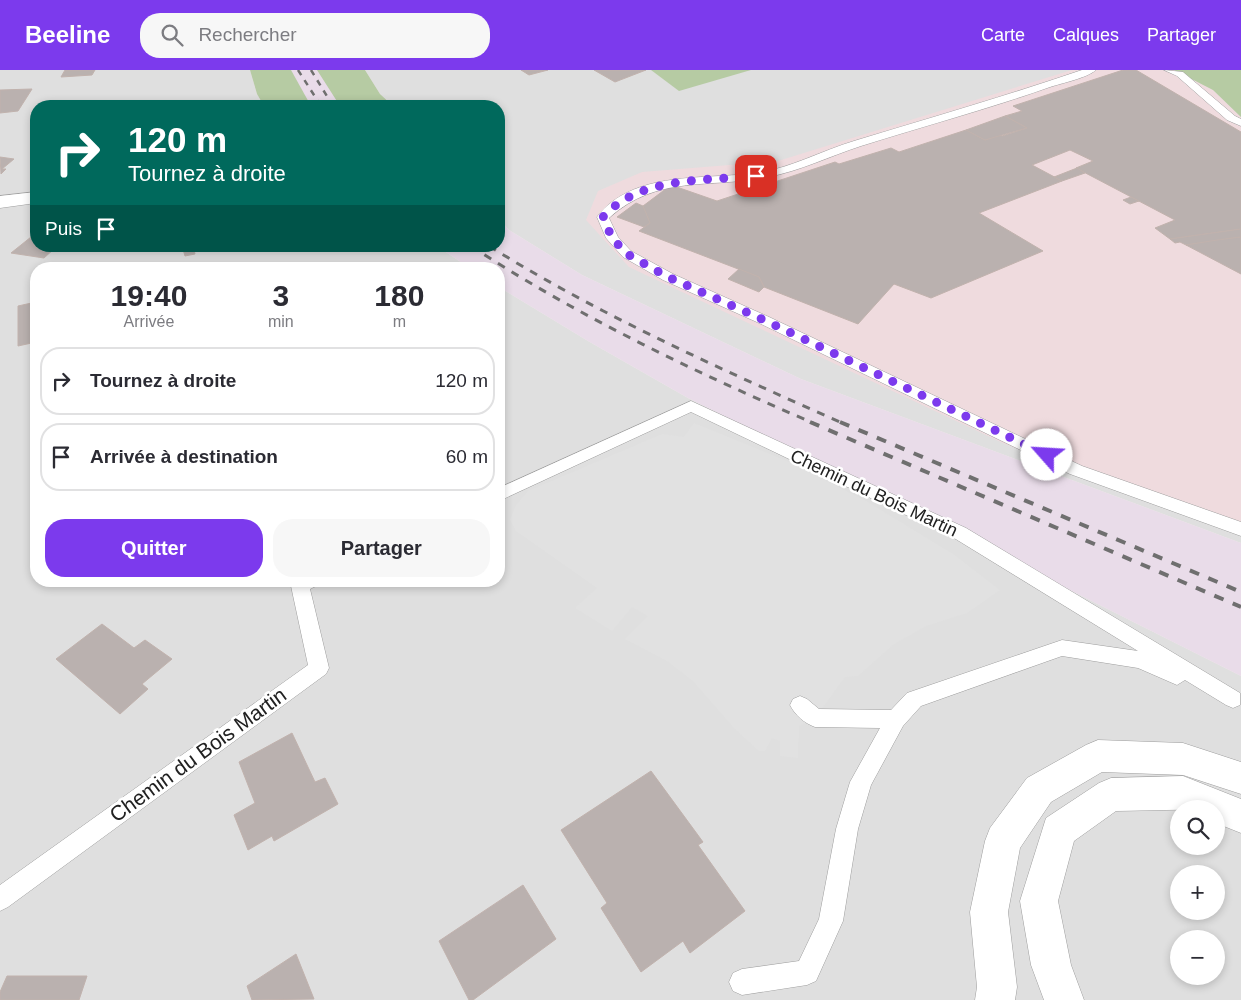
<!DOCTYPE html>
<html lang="fr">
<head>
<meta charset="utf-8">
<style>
  body { margin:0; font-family:Helvetica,sans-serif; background:#f7f7f7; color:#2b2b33; height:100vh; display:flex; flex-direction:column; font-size:19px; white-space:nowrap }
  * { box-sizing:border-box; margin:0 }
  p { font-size:16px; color:#7c7c81 }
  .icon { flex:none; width:28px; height:28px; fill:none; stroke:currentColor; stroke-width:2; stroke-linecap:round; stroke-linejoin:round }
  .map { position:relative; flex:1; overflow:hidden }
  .side { position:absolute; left:30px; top:192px; width:475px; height:325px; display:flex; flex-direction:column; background:#fff; border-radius:20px; box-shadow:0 2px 8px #0003 }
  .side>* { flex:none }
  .hud { position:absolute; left:30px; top:30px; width:475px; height:152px; border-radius:20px; box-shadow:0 2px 8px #0003; background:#00695c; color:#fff; overflow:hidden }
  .buttons { position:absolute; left:1170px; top:730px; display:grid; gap:10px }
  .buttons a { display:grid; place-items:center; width:55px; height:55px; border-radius:50%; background:#fff; box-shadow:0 2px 8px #0003; font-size:25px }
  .pin { position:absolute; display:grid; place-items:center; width:42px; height:42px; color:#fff; margin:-21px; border-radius:10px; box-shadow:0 2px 8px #0006 }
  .me { position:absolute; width:55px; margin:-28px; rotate:296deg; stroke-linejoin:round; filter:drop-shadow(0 0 4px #0008) }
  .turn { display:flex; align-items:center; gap:18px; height:105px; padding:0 15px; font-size:22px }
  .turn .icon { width:65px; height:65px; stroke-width:2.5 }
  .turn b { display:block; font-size:35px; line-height:42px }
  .then { display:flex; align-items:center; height:48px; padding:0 15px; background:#0003; gap:10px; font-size:19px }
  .eta { display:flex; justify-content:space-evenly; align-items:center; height:85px; text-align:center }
  .eta b { font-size:30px; font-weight:700; line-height:35px }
  .primary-button { display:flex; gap:10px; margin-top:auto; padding:10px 15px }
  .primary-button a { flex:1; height:58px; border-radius:20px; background:#7c3aed; color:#fff; font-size:20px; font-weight:700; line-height:58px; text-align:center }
  .primary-button a+a { background:#f7f7f7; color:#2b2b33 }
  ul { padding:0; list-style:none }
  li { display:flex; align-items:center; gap:15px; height:68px; margin:0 10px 8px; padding:0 5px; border:2px solid #e1e1e2; border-radius:20px }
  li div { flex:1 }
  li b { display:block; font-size:19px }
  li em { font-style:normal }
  header { display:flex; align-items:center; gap:30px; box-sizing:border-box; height:70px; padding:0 25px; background:#7c3aed; color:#fff }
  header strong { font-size:24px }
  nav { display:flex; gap:28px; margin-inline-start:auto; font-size:18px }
  .search { width:350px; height:45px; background:#f7f7f7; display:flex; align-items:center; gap:12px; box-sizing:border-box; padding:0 18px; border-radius:20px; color:#7c7c81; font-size:19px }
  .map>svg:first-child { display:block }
  .residential { fill:#dfdfdf; fill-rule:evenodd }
  .commercial { fill:#efdbde }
  .industrial { fill:#e9dce9 }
  .forest { fill:#b6cba3 }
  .parking { fill:#e1e1e1 }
  .building { fill:#bab1af; stroke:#c1b2ad }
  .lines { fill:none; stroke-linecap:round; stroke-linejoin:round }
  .lane-casing { stroke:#9e9e9e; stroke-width:1 }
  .street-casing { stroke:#9e9e9e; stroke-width:1 }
  .lane { fill:#fff; fill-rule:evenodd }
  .street { fill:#fff; fill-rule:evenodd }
  .rail-far2 { stroke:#6f6f6f; stroke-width:2.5; stroke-dasharray:6 6; stroke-linecap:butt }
  .rail-far1 { stroke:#6f6f6f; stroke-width:3; stroke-dasharray:8 8; stroke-linecap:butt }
  .rail { stroke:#6f6f6f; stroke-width:4; stroke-dasharray:10 10; stroke-linecap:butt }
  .route { stroke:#7c3aed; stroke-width:9; stroke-dasharray:0 16.2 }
  .labels { text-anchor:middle; stroke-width:5; stroke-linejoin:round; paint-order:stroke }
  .street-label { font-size:18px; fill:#212121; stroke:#fff }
  .near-street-label { font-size:21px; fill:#212121; stroke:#fff }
</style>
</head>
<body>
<header>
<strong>Beeline</strong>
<div class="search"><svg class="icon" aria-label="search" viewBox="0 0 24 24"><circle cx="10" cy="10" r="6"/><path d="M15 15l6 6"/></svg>Rechercher</div>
<nav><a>Carte</a><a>Calques</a><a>Partager</a></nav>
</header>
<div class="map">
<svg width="1241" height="930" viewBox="0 0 1241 930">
  <rect width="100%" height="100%" fill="#f1ede9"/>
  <g class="residential">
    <path d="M0 0H250L257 24 264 36H36V176H437L471 199H36V511H499V217L588 271 688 328 1241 606V930H0ZM1179 739H1216V776H1179ZM1179 804H1216V841H1179ZM1179 869H1216V906H1179Z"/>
    <polygon points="365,0 1241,0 1241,473 801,309 582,205 509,160 499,149 499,36 393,36 380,24"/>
  </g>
  <polygon class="commercial" points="1072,0 1174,0 1213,20 1241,47 1241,465 1005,374 629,197 586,150 598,121 642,102 778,91"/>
  <g class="industrial">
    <polygon points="250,0 365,0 380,24 393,36 264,36 257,24"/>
    <polygon points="499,149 509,160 582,205 801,309 1241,473 1241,606 688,328 588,271 499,217 499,199 471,199 437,176 499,176"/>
  </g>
  <g class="forest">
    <polygon points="250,0 291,0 311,36 264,36 257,24"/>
    <polygon points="317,0 365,0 380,24 393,36 340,36"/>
    <polygon points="651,0 751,0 679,21"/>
    <polygon points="1174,0 1241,0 1241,47 1213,20"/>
  </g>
  <polygon class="parking" points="694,353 787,391 866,431 953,484 1000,520 967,543 926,556 894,574 858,606 845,607 815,648 799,656 798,688 780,686 780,671 772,668 765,681 759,681 735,659 693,611 667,591 625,569 648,546 632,537 612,561 575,538 597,518 516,461 510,450 516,435 528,421 662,364 684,367"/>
  <g class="building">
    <polygon points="65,0 95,0 92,5 61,7"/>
    <polygon points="521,0 548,0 529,5"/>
    <polygon points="594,0 646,0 615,12"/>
    <polygon points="1123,0 1136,0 1241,62 1241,159 1170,169 1155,158 1175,150 1076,98 1093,91 1070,80 1032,95 1062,111 979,143 1043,181 931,228 894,214 858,254 764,217 759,207 639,161 650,153 643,136 671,115 717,131 835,92 839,94 891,78 899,82 966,60 985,70 1000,65 1002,66 1027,58 1005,46 1022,41 1013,36"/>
    <polygon points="32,19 18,41 0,43 0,20"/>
    <polygon points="1005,46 1027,58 985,70 966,60"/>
    <polygon points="0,87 14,89 2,99 6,99 1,104"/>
    <polygon points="1077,98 1085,103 1062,111 1054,107"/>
    <polygon points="1131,127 1139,131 1130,134 1123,130"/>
    <polygon points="636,133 643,136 650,153 644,157 617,147"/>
    <polygon points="1241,159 1241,167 1186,175 1180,172 1175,173 1170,169"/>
    <polygon points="36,163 36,176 71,176 67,180 55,178 44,188 11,183"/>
    <polygon points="1241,167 1241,204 1186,175 1217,170"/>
    <polygon points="182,176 193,176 195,184 185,186"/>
    <polygon points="739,199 759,207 764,217 759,222 728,209"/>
    <polygon points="36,232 36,272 18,276 18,236"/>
    <polygon points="102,554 134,578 145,570 172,589 142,614 148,619 120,644 56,589"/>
    <polygon points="292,663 315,712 325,708 338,734 274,771 272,766 248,780 234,745 255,733 239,692"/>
    <polygon points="651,701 703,772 698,775 745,841 690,883 683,871 641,902 601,838 607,833 561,760"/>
    <polygon points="523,815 556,869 473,930 469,930 439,871"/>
    <polygon points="296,884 314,929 252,930 247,916"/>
    <polygon points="7,906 87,906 79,930 0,930 0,922"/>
  </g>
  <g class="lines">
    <defs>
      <g id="lane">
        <path d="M1082 0H1096C1087 8 1062 13 1050 17 988 39 924 56 861 76 830 86 800 101 768 107 709 119 658 104 609 148L618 167 631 181 673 204 769 247 1082 396 1241 452V466L1070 404 759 253 663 210 623 187 606 168 597 147C633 100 705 110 757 103 791 98 821 81 854 71 930 48 1006 26 1082 0Z"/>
        <polygon points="1164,0 1183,2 1235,46 1241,49 1241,56 1227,50 1177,6"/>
        <path d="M691 331 966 458 1240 623V635L1233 638 1226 635 1185 610 1177 615 1138 598 1062 586 921 636 903 656 871 715 858 759 843 851 816 911 807 915 742 925 733 921 729 912 733 903 742 899 799 891 819 849 836 759 850 712 880 658 815 657C804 653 795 645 790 635L793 629 800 626 807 629 819 639 891 640 907 623 1062 570 1138 581 954 468 691 342 499 431V418Z"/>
        <polygon points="293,511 319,511 316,516 310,519 329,598 326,604 8,837 0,841 0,815 308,595 291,516"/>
      </g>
      <g id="street">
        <polygon points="36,122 36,133 0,138 0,126"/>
        <polygon points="1098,670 1183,673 1241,692 1241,724 1183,705 1102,702 1051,732 1020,778 1008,842 1017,917 1015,930 975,930 977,917 970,842 985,771 990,758 1027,708 1086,675"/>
        <polygon points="1183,706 1241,729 1241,763 1216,753 1216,739 1116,741 1074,771 1058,831 1071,895 1084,930 1044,930 1031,895 1020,831 1046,748 1099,713 1111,708"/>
      </g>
    </defs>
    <use href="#lane" class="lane-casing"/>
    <use href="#street" class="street-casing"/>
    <use href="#lane" class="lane"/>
    <use href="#street" class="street"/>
    <g class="rail-far2">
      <polyline points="298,0 321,36"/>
      <polyline points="311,0 333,36"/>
    </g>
    <g class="rail-far1">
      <path d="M471 176C579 247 695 302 813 353"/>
      <path d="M489 176C601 246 721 299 842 353"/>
    </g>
    <g class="rail">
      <polyline points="810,352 1241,537"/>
      <polyline points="840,352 1241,522"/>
    </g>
  </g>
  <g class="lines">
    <path class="route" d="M756 106C705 111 640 106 603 147L612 168 627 184 668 207 764 250 1047 385"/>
  </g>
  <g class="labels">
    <g class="street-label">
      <text transform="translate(874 423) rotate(25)" y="6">Chemin du Bois Martin</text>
    </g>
    <g class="near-street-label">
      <text transform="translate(198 685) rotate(-36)" y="7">Chemin du Bois Martin</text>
    </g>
  </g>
</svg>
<div class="buttons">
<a><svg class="icon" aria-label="search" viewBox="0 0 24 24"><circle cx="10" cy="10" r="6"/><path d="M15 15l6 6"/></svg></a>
<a>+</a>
<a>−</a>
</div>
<div class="pin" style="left:756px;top:106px;background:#d93025"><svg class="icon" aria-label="arrive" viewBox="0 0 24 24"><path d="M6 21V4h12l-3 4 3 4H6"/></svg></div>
<svg class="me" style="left:1047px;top:385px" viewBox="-20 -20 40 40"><circle r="19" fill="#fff"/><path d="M0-13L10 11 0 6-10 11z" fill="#7c3aed"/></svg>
<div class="hud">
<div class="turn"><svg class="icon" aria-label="right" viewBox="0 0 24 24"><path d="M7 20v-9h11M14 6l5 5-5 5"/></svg><div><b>120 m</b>Tournez à droite</div></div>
<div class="then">Puis<svg class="icon" aria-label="arrive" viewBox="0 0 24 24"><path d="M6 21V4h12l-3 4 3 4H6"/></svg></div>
</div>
<section class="side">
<div class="eta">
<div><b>19:40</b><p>Arrivée</p></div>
<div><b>3</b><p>min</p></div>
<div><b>180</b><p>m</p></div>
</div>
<ul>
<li><svg class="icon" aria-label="right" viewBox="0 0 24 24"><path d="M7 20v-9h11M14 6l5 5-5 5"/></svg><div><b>Tournez à droite</b></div><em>120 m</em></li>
<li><svg class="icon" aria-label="arrive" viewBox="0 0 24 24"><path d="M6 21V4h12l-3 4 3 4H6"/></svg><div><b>Arrivée à destination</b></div><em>60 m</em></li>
</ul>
<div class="primary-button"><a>Quitter</a><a>Partager</a></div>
</section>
</div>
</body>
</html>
